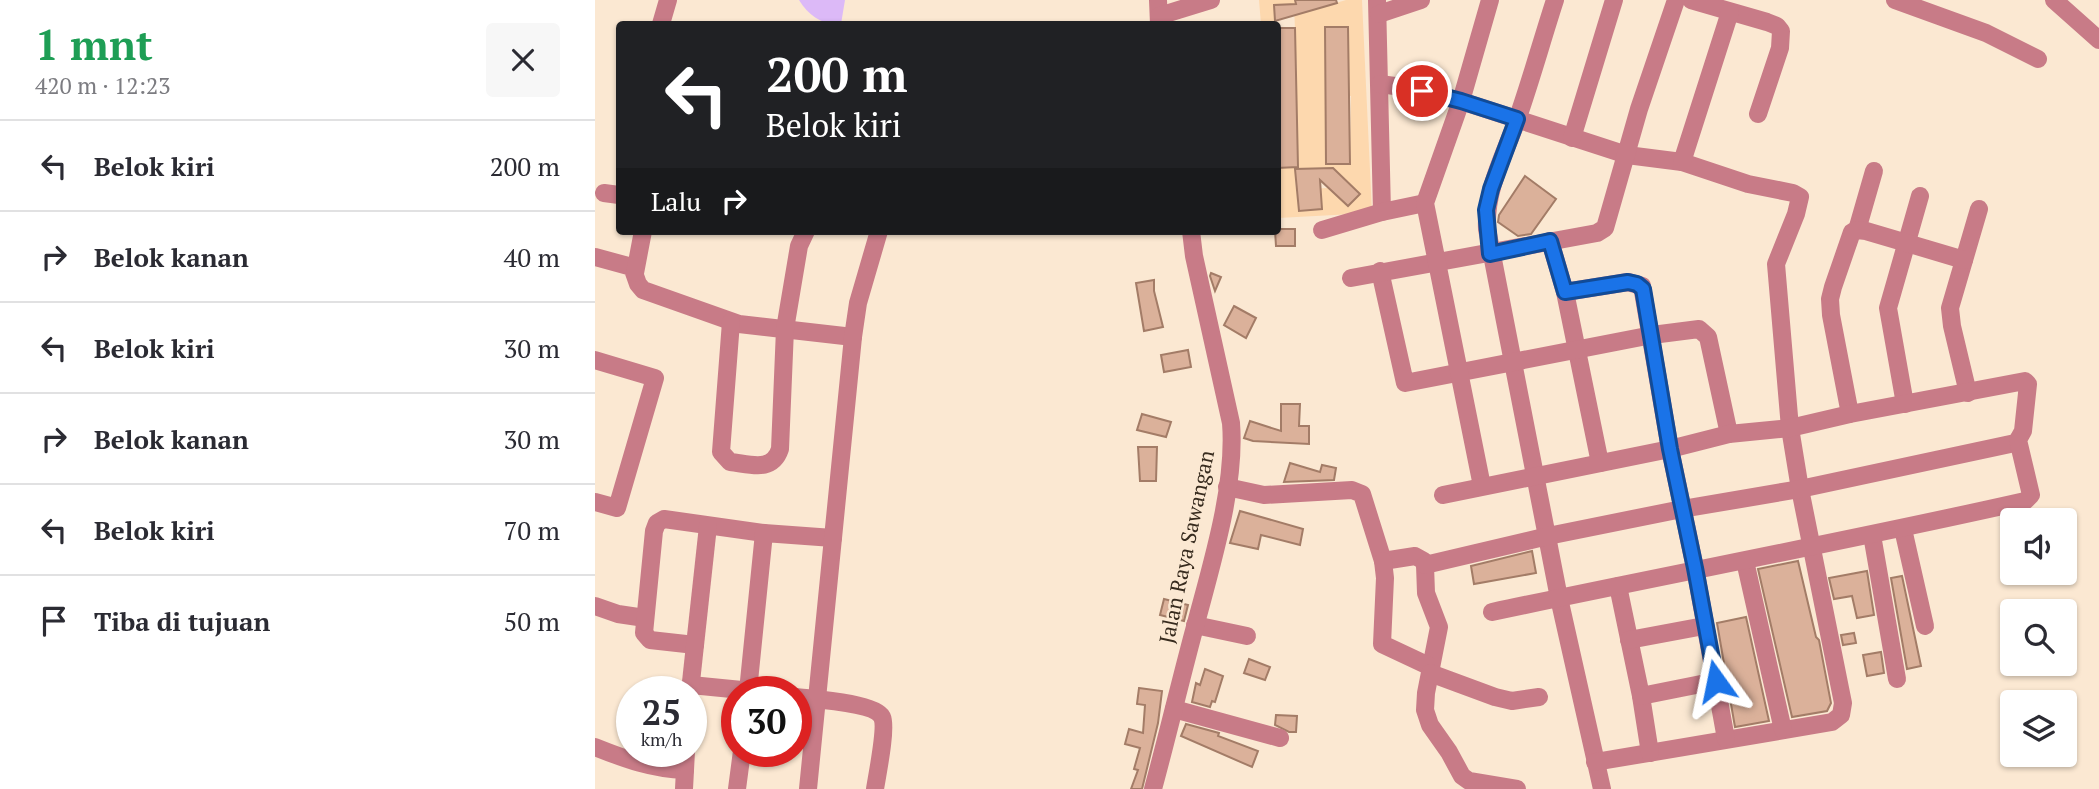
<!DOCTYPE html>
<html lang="id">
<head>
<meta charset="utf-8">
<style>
  body { margin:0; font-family:"PT Serif",serif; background:#f7f7f7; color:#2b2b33; height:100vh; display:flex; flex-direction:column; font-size:26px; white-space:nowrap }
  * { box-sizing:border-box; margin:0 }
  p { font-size:23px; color:#7c7c81 }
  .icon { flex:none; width:38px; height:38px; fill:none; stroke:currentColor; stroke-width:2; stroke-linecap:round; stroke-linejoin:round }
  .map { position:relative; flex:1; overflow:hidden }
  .sheet { display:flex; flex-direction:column; background:#fff; width:595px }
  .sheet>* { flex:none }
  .top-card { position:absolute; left:21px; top:21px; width:665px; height:214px; border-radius:7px; box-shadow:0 2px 5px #0004; background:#202124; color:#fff; overflow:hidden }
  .buttons { position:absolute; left:1405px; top:508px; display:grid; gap:14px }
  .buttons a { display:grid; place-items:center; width:77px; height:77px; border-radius:7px; background:#fff; box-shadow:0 2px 5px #0004; font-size:35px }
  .speed { position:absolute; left:21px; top:676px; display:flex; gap:14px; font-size:35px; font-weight:700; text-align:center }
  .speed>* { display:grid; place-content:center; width:91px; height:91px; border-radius:50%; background:#fff; box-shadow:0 2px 5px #0004; line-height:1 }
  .speed small { font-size:18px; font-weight:400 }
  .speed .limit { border:10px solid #d22; background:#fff; color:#111 }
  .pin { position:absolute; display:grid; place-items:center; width:60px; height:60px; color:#fff; margin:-30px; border:4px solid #fff; border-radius:50%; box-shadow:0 2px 7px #0007 }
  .me { position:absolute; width:77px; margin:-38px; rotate:348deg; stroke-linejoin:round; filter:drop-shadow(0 0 5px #0008) }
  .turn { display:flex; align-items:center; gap:24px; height:147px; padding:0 35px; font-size:32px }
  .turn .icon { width:91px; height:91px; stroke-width:2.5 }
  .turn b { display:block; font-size:49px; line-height:60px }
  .then { display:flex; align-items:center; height:66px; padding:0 35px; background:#0003; gap:14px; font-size:26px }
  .round { display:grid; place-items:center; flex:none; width:74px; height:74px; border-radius:7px; background:#f7f7f7 }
  .summary { display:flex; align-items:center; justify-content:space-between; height:119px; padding:0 35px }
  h1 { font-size:42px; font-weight:700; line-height:52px; color:#1e9e55 }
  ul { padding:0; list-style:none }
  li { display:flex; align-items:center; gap:21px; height:91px; padding:0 35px; border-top:2px solid #e1e1e2 }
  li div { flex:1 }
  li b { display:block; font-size:26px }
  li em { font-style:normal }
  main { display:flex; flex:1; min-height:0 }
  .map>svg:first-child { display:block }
  .built { fill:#fdd8ae; fill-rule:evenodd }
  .water { fill:#dcb9f7 }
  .building { fill:#dbb19a; stroke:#a37c67; stroke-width:2 }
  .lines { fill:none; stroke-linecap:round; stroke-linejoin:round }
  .minor { stroke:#c87b87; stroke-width:18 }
  .route-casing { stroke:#114b97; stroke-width:18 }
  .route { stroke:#1a73e8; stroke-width:12 }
  .labels { text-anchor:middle; stroke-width:5; stroke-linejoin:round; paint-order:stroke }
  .street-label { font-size:21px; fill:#372b1e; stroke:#fbe8d2 }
</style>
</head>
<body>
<main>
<section class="sheet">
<div class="summary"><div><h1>1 mnt</h1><p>420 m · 12:23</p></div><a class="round"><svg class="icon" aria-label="close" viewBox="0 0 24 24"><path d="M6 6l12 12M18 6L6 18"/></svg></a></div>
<ul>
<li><svg class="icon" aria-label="left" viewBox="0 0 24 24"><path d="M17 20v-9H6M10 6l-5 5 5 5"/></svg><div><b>Belok kiri</b></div><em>200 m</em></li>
<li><svg class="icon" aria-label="right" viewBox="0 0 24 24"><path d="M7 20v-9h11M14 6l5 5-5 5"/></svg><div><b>Belok kanan</b></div><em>40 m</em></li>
<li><svg class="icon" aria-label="left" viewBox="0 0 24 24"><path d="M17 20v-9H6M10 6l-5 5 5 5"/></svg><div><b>Belok kiri</b></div><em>30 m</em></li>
<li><svg class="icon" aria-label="right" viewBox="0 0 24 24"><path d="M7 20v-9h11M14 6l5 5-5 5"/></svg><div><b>Belok kanan</b></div><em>30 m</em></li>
<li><svg class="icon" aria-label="left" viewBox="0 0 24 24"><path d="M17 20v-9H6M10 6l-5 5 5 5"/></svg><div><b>Belok kiri</b></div><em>70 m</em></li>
<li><svg class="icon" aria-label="arrive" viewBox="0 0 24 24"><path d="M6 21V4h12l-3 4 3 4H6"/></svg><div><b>Tiba di tujuan</b></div><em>50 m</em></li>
</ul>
</section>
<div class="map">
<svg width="1504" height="789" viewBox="0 0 1504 789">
  <rect width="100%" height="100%" fill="#fbe8d2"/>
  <path class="built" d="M664 0H700L704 14 751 0H767L777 213 683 218V168L703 167 701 83 683 81 702 80 699 5H680V24H666ZM732 95 756 96 755 164H731ZM734 168V188L701 189 700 170ZM726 193 727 209 704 211Z"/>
  <path class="water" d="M204 0H250L246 24C227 25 214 16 204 0Z"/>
  <g class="building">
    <polygon points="700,0 741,0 742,3 680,21 679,5 701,4"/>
    <polygon points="730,27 753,27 755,164 731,164"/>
    <polygon points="682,28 700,28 703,167 682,168"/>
    <polygon points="738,168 765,194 753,206 725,180 727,209 704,211 700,169"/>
    <polygon points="930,176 961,199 936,234 923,236 903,222 904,215"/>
    <polygon points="682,229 700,229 700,246 681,246 680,231"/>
    <polygon points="616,273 626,277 620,291 615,276"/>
    <polygon points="559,280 559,291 568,327 549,331 541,283"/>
    <polygon points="639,306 661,318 651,338 629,325"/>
    <polygon points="593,350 596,367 569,372 566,355"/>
    <polygon points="686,404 705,404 704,426 714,426 714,444 658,441 649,438 655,421 686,431"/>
    <polygon points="547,414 576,422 571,437 542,430"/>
    <polygon points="543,447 562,447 561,481 545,481"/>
    <polygon points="695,463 725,472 727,465 741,468 739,480 689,482"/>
    <polygon points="645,511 708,529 705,545 666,535 663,549 635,543"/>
    <polygon points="937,551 941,573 879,584 876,566"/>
    <polygon points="1203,561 1221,637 1224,640 1236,703 1232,711 1197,717 1163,569"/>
    <polygon points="1272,571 1279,615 1262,618 1257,596 1239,599 1234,578"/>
    <polygon points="1307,576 1326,666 1312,669 1296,578"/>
    <polygon points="569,599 593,605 589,621 565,615"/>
    <polygon points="1151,617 1174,721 1140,727 1122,623"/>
    <polygon points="1259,633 1261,643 1248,645 1246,635"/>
    <polygon points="1286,652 1289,673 1272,676 1268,655"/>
    <polygon points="654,659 675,667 670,680 649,673"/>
    <polygon points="610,669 628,676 620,702 617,701 615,707 597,702 601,683 605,685"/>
    <polygon points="544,688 567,691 563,723 547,789 536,789 543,770 539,769 545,748 530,744 534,729 548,733 550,705 542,704"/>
    <polygon points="681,715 702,716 701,732 694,732 680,725"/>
    <polygon points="591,724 624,733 623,736 663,751 657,767 586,736"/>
  </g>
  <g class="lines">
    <g class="minor">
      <polyline points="563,0 564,24"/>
      <polyline points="782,0 787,212"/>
      <path d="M960 0C947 40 936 80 922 120 909 156 890 190 892 229L964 598 1007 789"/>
      <polyline points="1096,0 1172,22 1182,26 1186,31 1185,48 1163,114"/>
      <polyline points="1300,0 1391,33 1443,59"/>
      <polyline points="1459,0 1504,40"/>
      <polyline points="784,14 826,0"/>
      <polyline points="564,16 616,0"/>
      <polyline points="66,24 73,0"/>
      <polyline points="785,84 807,87 866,101 1032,155 1087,162 1153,184 1198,193 1205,197 1201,214 1181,264 1195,428 1205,489 1248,703 1246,715 1237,722 1000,762"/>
      <polyline points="977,138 1019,0"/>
      <polyline points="1087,162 1135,12"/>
      <polyline points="9,193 24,195"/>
      <polyline points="727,230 787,212 830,203"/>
      <polyline points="1262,230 1279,171"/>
      <polyline points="955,241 970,292 1005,463"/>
      <polyline points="0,257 37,267 43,284 48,290 144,324 258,337"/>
      <polyline points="785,271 810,383 1057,335 1104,329 1113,337 1134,434"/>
      <polyline points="40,273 48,231"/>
      <polyline points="756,278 1002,233 1010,228 1044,109 1081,0"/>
      <path d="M136 322 126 452 135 462C155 464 177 473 185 449L190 329 204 246 211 231"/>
      <polyline points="0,360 60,378 22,508 0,502"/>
      <polyline points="1373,393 1357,326 1355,308 1384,209"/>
      <polyline points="1310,404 1293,308 1325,196"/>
      <polyline points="1255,414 1236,315 1235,299 1238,287 1257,232 1262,230 1271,231 1369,260"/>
      <polyline points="887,486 830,203 866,101 895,0"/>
      <polyline points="632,487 669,495 757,490 767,494 788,561 820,556 829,561 830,565 831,593 844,627 831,693 830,710 835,725 854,752 867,776 874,781 922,789"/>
      <polyline points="848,495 1075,449 1100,568 1131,739"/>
      <polyline points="1308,529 1330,626"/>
      <polyline points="1277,535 1302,679"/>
      <polyline points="788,561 790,578 787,644 836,667"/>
      <polyline points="1150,561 1188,730"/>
      <polyline points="830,565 953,536 1087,509 1205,489 1420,443 1423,440"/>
      <polyline points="1023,586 1046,696 1055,753"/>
      <polyline points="0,606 23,614 50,618"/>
      <path d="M897 612C1075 574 1253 541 1430 501L1436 495 1423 440 1428 431 1433 384 1430 381 1255 414 1195 428 1134 434 1075 449 1047 286 1033 282 970 292"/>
      <polyline points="600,625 652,636"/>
      <polyline points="1034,640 1109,626"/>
      <polyline points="100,645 55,640 49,633 59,531 62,523 69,519 169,533"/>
      <polyline points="835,673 900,697 917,701 944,697"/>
      <polyline points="96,685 157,691"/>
      <polyline points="95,691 113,526"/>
      <polyline points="153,691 169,533 238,538"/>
      <polyline points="1046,696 1121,681"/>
      <path d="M201 697C217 699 280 703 287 717 292 727 282 776 280 789"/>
      <polyline points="579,709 685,738"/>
      <path d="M0 747C30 759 57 769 90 770"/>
      <polyline points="89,789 91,751"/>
      <polyline points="142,789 147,751"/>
      <polyline points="213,789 258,337 263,303 284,231"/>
      <path d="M558 789C573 734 586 678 601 623 617 563 641 485 636 423L599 256 596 231"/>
    </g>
  </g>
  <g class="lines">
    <defs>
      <polyline id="route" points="827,91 866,101 922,119 896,189 891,210 895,254 955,241 970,292 1033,282 1042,284 1048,289 1075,449 1100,568 1121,681"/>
    </defs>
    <use href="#route" class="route-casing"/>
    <use href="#route" class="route"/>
  </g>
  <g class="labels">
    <g class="street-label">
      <text transform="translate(592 547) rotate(-78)" y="7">Jalan Raya Sawangan</text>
    </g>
  </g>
</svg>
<div class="buttons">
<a><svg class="icon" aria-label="sound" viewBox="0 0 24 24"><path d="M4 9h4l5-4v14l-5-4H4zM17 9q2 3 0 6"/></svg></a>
<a><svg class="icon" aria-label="search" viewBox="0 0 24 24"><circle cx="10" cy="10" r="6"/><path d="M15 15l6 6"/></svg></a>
<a><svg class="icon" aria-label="layers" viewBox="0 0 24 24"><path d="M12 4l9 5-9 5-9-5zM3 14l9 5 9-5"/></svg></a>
</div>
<div class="speed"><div>25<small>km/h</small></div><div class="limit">30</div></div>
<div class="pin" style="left:827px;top:91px;background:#d93025"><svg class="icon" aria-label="arrive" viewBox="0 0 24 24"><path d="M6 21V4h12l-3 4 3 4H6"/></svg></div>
<svg class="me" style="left:1121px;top:681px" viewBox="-20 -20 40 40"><path d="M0-17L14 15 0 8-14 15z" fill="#1a73e8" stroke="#fff" stroke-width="4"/></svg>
<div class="top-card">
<div class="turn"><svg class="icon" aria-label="left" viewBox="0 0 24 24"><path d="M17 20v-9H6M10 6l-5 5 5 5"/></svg><div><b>200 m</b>Belok kiri</div></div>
<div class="then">Lalu<svg class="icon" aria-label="right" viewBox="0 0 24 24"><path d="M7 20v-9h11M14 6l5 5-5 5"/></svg></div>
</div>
</div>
</main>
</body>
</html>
